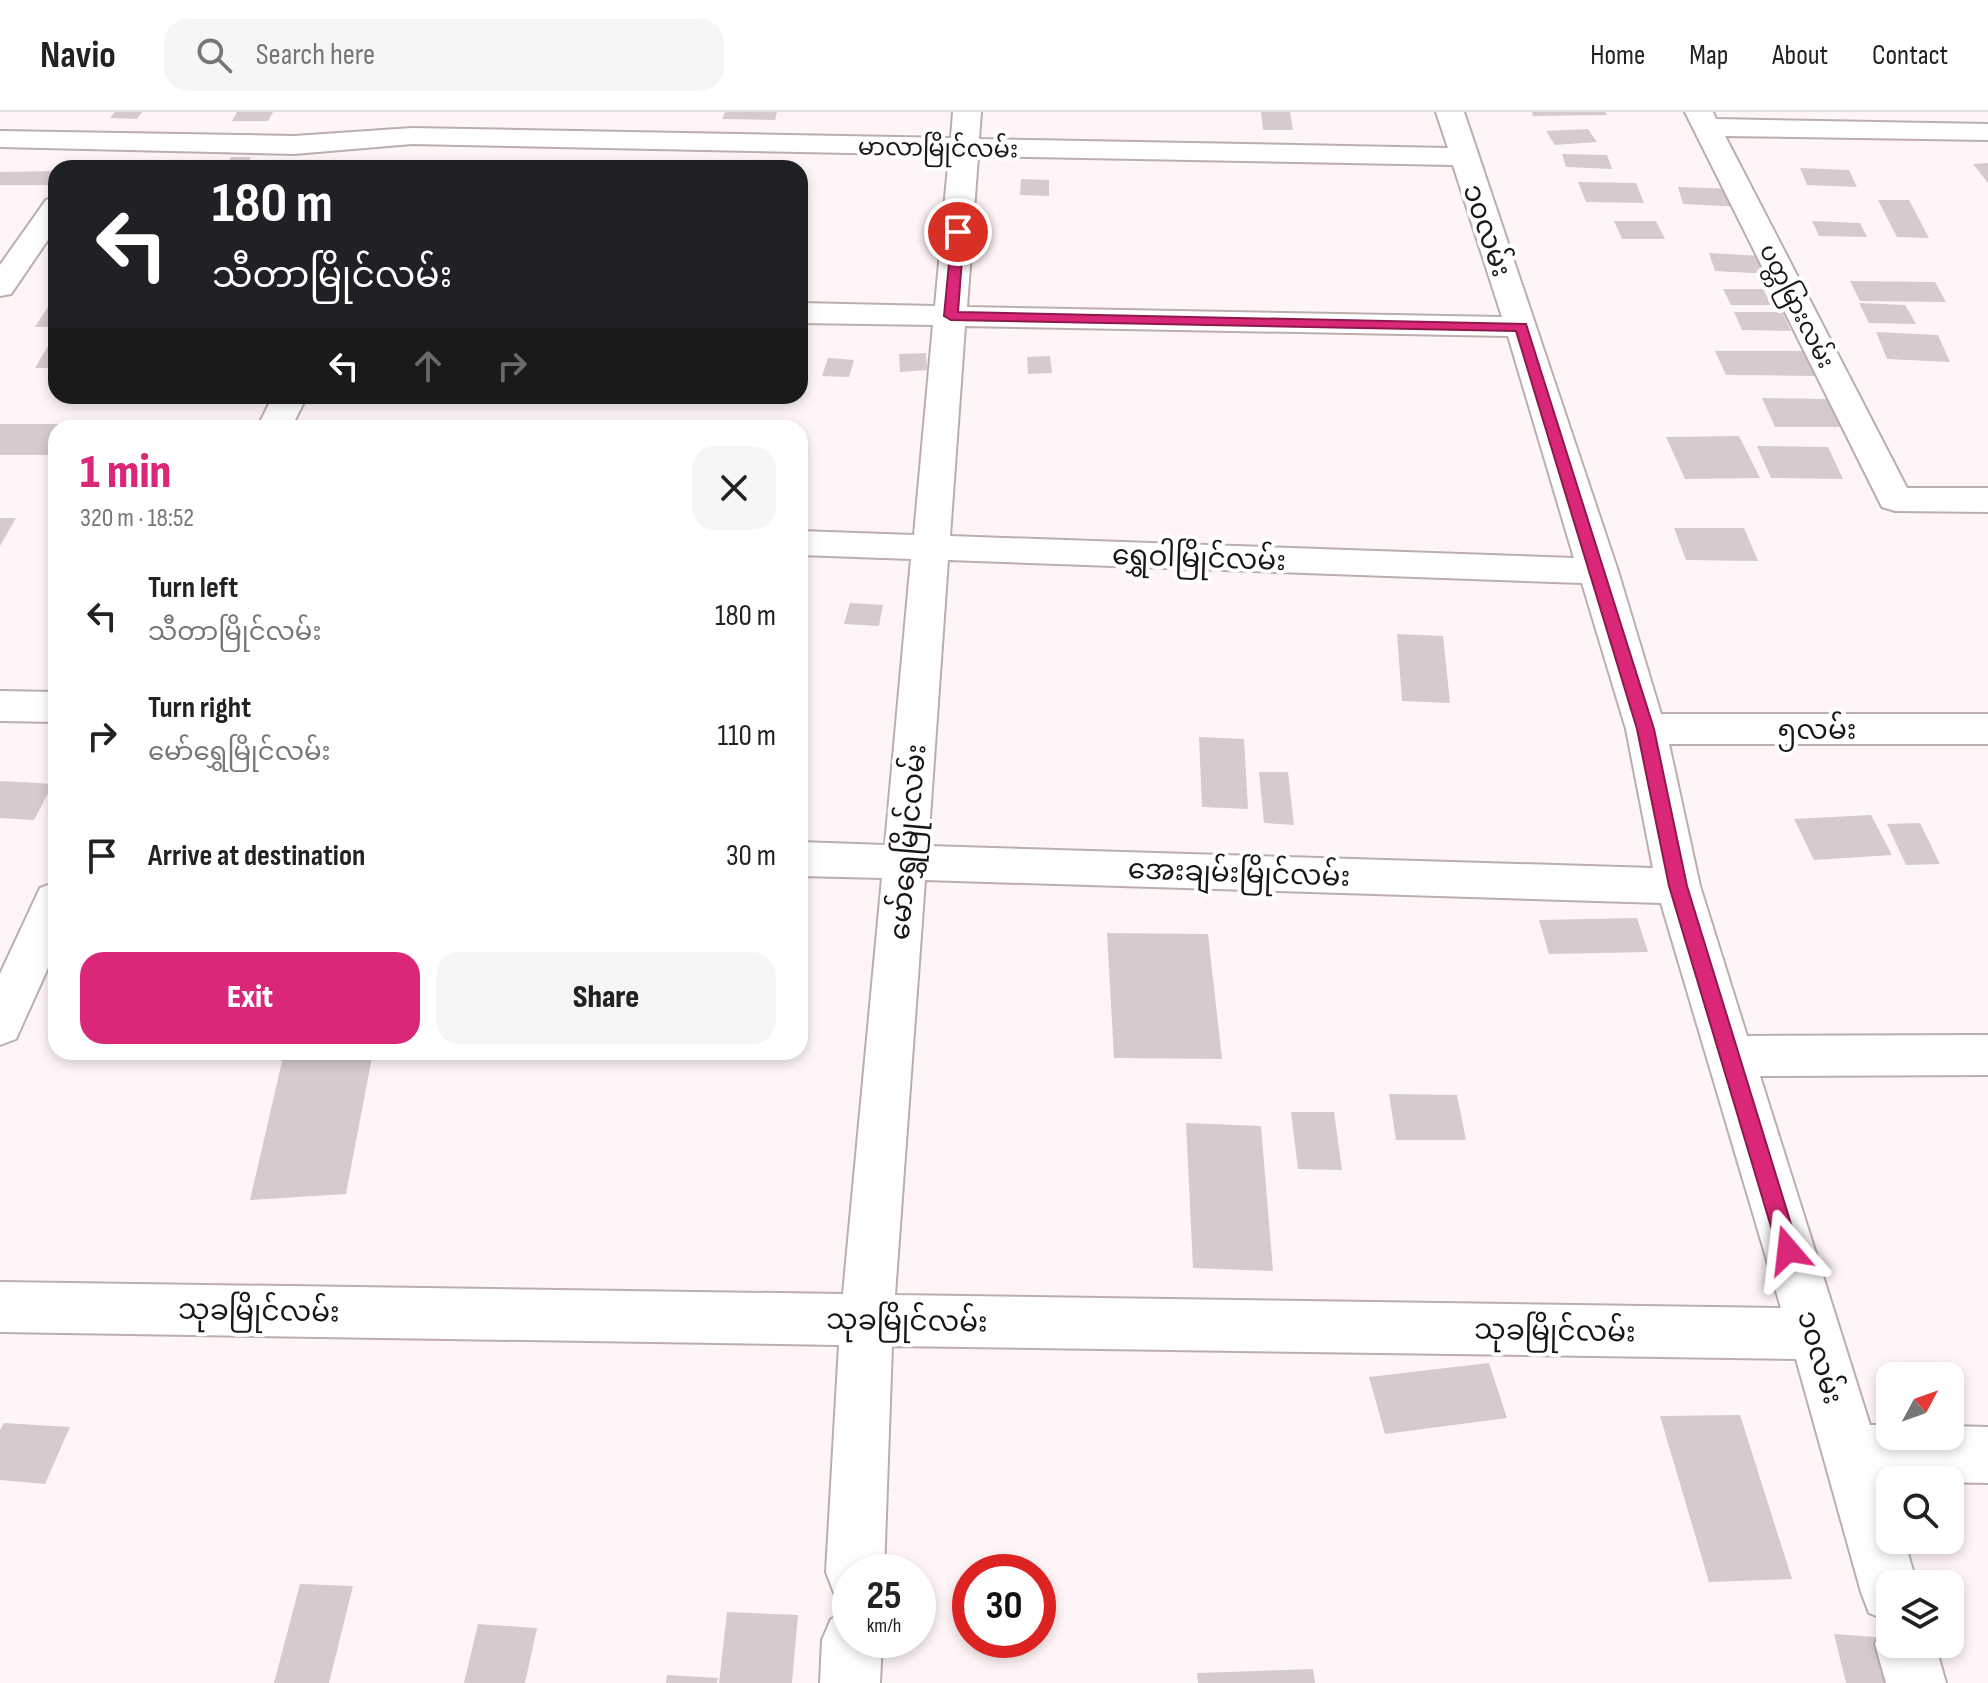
<!DOCTYPE html>
<html lang="en">
<head>
<meta charset="utf-8">
<style>
  body { margin:0; font-family:"Sofia Sans Condensed","Noto Sans Myanmar",sans-serif; background:#f6f6f6; color:#222; height:100vh; display:flex; flex-direction:column; font-size:30px; white-space:nowrap }
  * { box-sizing:border-box; margin:0 }
  p { font-size:26px; color:#767676 }
  .icon { flex:none; width:44px; height:44px; fill:none; stroke:currentColor; stroke-width:2; stroke-linecap:round; stroke-linejoin:round }
  .map { position:relative; flex:1; overflow:hidden }
  .panel { position:absolute; left:48px; top:308px; width:760px; height:640px; display:flex; flex-direction:column; background:#fff; border-radius:24px; box-shadow:0 4px 12px #0003 }
  .panel>* { flex:none }
  .top-card { position:absolute; left:48px; top:48px; width:760px; height:244px; border-radius:24px; box-shadow:0 4px 12px #0003; background:#202124; color:#fff; overflow:hidden }
  .needle { width:52px; rotate:49deg }
  .buttons { position:absolute; left:1876px; top:1250px; display:grid; gap:16px }
  .buttons a { display:grid; place-items:center; width:88px; height:88px; border-radius:16px; background:#fff; box-shadow:0 4px 12px #0003; font-size:40px }
  .speed { position:absolute; left:832px; top:1442px; display:flex; gap:16px; font-size:40px; font-weight:700; text-align:center }
  .speed>* { display:grid; place-content:center; width:104px; height:104px; border-radius:50%; background:#fff; box-shadow:0 4px 12px #0003; line-height:1 }
  .speed small { font-size:20px; font-weight:400 }
  .speed .limit { border:12px solid #d22; background:#fff; color:#111 }
  .pin { position:absolute; display:grid; place-items:center; width:68px; height:68px; color:#fff; margin:-34px; border:4px solid #fff; border-radius:50%; box-shadow:0 2px 8px #0007 }
  .me { position:absolute; width:88px; margin:-44px; rotate:343deg; stroke-linejoin:round; filter:drop-shadow(0 0 6px #0008) }
  .turn { display:flex; align-items:center; gap:28px; height:168px; padding:0 32px; font-size:36px }
  .turn .icon { width:104px; height:104px; stroke-width:2.5 }
  .turn b { display:block; font-size:56px; line-height:68px }
  .lanes { display:flex; align-items:center; height:76px; padding:0 32px; background:#0003; justify-content:center; gap:40px; direction:ltr }
  .lanes .off { opacity:.35 }
  .round { display:grid; place-items:center; flex:none; width:84px; height:84px; border-radius:24px; background:#f6f6f6 }
  .summary { display:flex; align-items:center; justify-content:space-between; height:136px; padding:0 32px }
  h1 { font-size:48px; font-weight:800; line-height:60px; color:#db2777 }
  .button { display:flex; gap:16px; margin-top:auto; padding:16px 32px }
  .button a { flex:1; height:92px; border-radius:24px; background:#db2777; color:#fff; font-size:32px; font-weight:800; line-height:92px; text-align:center }
  .button a+a { background:#f6f6f6; color:#222 }
  ul { padding:0; list-style:none }
  li { display:flex; align-items:center; gap:24px; height:120px; padding:0 32px }
  li div { flex:1 }
  li b { display:block; font-size:30px }
  li em { font-style:normal }
  header { display:flex; align-items:center; gap:48px; box-sizing:border-box; height:112px; padding:0 40px; background:#fff; border-bottom:2px solid #e0e0e0 }
  header strong { font-size:38px }
  nav { display:flex; gap:44px; margin-inline-start:auto; font-size:28px }
  .search { width:560px; height:72px; background:#f6f6f6; display:flex; align-items:center; gap:20px; box-sizing:border-box; padding:0 28px; border-radius:24px; color:#767676; font-size:30px }
  .map>svg:first-child { display:block }
  .building { fill:#d7c9d0 }
  .lines { fill:none; stroke-linecap:round; stroke-linejoin:round }
  .minor-casing { stroke:#bcadaf; stroke-width:4 }
  .minor { fill:#fff; fill-rule:evenodd }
  .route { fill:#db2777; stroke:#8e194d; stroke-width:2 }
  .labels { text-anchor:middle; stroke-width:8; stroke-linejoin:round; paint-order:stroke }
  .far-street-label { font-size:24px; fill:#1b1616; stroke:#fff }
  .street-label { font-size:28px; fill:#1b1616; stroke:#fff }
</style>
</head>
<body>
<header>
<strong>Navio</strong>
<div class="search"><svg class="icon" aria-label="search" viewBox="0 0 24 24"><circle cx="10" cy="10" r="6"/><path d="M15 15l6 6"/></svg>Search here</div>
<nav><a>Home</a><a>Map</a><a>About</a><a>Contact</a></nav>
</header>
<div class="map">
<svg width="1988" height="1571" viewBox="0 0 1988 1571">
  <rect width="100%" height="100%" fill="#fff5f7"/>
  <g class="building">
    <polygon points="115,0 142,0 137,7 110,6"/>
    <polygon points="237,0 273,0 268,9 232,9"/>
    <polygon points="725,0 777,0 775,8 722,7"/>
    <polygon points="1261,0 1290,0 1293,18 1263,18"/>
    <polygon points="1532,0 1605,0 1607,3 1533,4"/>
    <polygon points="1588,17 1597,30 1555,33 1546,19"/>
    <polygon points="1562,42 1607,43 1612,57 1566,55"/>
    <polygon points="231,45 251,45 245,56 225,56"/>
    <polygon points="1988,51 1988,71 1973,52"/>
    <polygon points="1800,56 1849,58 1857,75 1807,73"/>
    <polygon points="56,59 56,73 0,73 0,60"/>
    <polygon points="1021,67 1049,68 1049,84 1020,83"/>
    <polygon points="1578,70 1636,71 1644,91 1586,90"/>
    <polygon points="1678,75 1736,77 1742,95 1683,92"/>
    <polygon points="1878,88 1909,88 1929,126 1897,125"/>
    <polygon points="1614,109 1656,109 1665,127 1622,127"/>
    <polygon points="1812,109 1860,111 1867,125 1819,124"/>
    <polygon points="1709,141 1763,144 1770,162 1715,159"/>
    <polygon points="1850,169 1935,170 1946,190 1860,189"/>
    <polygon points="1723,177 1763,177 1772,193 1731,193"/>
    <polygon points="53,187 56,187 56,215 35,215"/>
    <polygon points="1859,191 1905,193 1916,212 1869,211"/>
    <polygon points="1734,200 1782,200 1791,219 1742,218"/>
    <polygon points="1876,220 1938,223 1950,250 1887,247"/>
    <polygon points="51,229 56,229 56,256 35,256"/>
    <polygon points="1715,239 1803,239 1817,264 1726,263"/>
    <polygon points="926,241 927,258 900,260 899,242"/>
    <polygon points="1050,244 1052,261 1028,262 1027,245"/>
    <polygon points="828,246 854,248 849,265 822,264"/>
    <polygon points="509,284 559,284 556,291 507,289"/>
    <polygon points="1762,286 1831,287 1845,315 1775,315"/>
    <polygon points="457,311 503,313 502,316 455,316"/>
    <polygon points="0,312 84,312 82,316 56,316 56,343 0,343"/>
    <polygon points="1739,324 1760,366 1685,367 1666,325"/>
    <polygon points="1757,334 1828,335 1843,367 1771,366"/>
    <polygon points="0,406 16,406 0,434"/>
    <polygon points="1674,416 1744,416 1758,449 1686,448"/>
    <polygon points="850,491 883,493 879,514 844,512"/>
    <polygon points="1397,522 1443,524 1450,591 1402,589"/>
    <polygon points="1199,625 1244,627 1248,697 1202,695"/>
    <polygon points="1259,660 1288,660 1294,713 1264,711"/>
    <polygon points="0,669 53,672 34,708 0,706"/>
    <polygon points="1871,703 1892,743 1814,748 1794,707"/>
    <polygon points="1920,711 1940,752 1906,753 1887,712"/>
    <polygon points="1637,806 1648,840 1549,842 1539,808"/>
    <polygon points="1107,821 1208,822 1222,947 1114,946"/>
    <polygon points="373,940 346,1082 250,1088 284,941"/>
    <polygon points="1389,982 1457,983 1466,1028 1396,1028"/>
    <polygon points="1291,1000 1334,1000 1342,1058 1298,1057"/>
    <polygon points="1186,1011 1261,1014 1273,1159 1193,1156"/>
    <polygon points="1489,1251 1507,1306 1385,1322 1369,1265"/>
    <polygon points="1740,1303 1792,1467 1709,1470 1660,1304"/>
    <polygon points="4,1311 70,1315 45,1372 0,1368 0,1318"/>
    <polygon points="300,1472 353,1474 329,1571 274,1571"/>
    <polygon points="727,1500 798,1503 792,1571 719,1571"/>
    <polygon points="478,1512 537,1516 525,1571 464,1571"/>
    <polygon points="1834,1522 1890,1526 1890,1532 1895,1532 1905,1571 1846,1571"/>
    <polygon points="1313,1557 1315,1571 1198,1571 1197,1561"/>
    <polygon points="667,1563 718,1566 717,1571 666,1571"/>
  </g>
  <g class="lines">
    <defs>
      <g id="minor">
        <path d="M953 0H981L979 27 1448 36 1436 0H1464L1618 459 1661 602H1988V632H1669L1700 774 1747 924 1988 923V963L1760 964 1870 1313H1890V1324H1950V1314L1988 1315V1371L1887 1369 1890 1379V1428H1904L1917 1472H1890V1532H1935L1946 1571H1886L1875 1532 1884 1511 1889 1509 1869 1501 1861 1480 1796 1247 892 1234 884 1460H850V1487L834 1481 826 1460 839 1233 0 1220V1170L843 1182 882 766 800 764V730L885 733 911 447 800 443V419L914 423 933 213 800 211V191L935 194 949 43 412 32 294 42 0 35V19L294 24 412 16 951 26ZM978 44 1453 53 1502 205 967 195ZM965 214 1508 224 1574 446 950 424ZM948 448 1582 471 1626 617 1653 756 928 734ZM925 768 1661 791 1781 1196 895 1183Z"/>
        <polygon points="1685,0 1713,0 1716,7 1988,12 1988,28 1725,24 1907,376 1988,376 1988,400 1895,399 1882,395"/>
        <polygon points="56,85 56,116 11,182 0,184 0,153 46,88"/>
        <polygon points="273,284 307,284 291,316 257,316"/>
        <polygon points="0,579 56,580 56,610 0,609"/>
        <polygon points="56,770 56,838 16,927 0,933 0,862 40,776"/>
        <polygon points="850,1499 850,1528 882,1528 880,1571 820,1571 822,1528 831,1507"/>
      </g>
    </defs>
    <use href="#minor" class="minor-casing"/>
    <use href="#minor" class="minor"/>
  </g>
  <polygon class="route" points="958,116 964,120 958,200 1526,212 1654,617 1687,774 1799,1138 1796,1145 1788,1148 1781,1145 1778,1138 1669,774 1637,617 1516,219 951,208 944,204 952,120"/>
  <g class="labels">
    <g class="far-street-label">
      <text transform="translate(938 36) rotate(1)" y="8">မာလာမြိုင်လမ်း</text>
      <text transform="translate(1797 194) rotate(63)" y="8">ပတ္တမြားလမ်း</text>
    </g>
    <g class="street-label">
      <text transform="translate(1488 118) rotate(71)" y="10">၁၀လမ်း</text>
      <text transform="translate(1199 445) rotate(2)" y="10">ရွှေဝါမြိုင်လမ်း</text>
      <text x="1817" y="627">၅လမ်း</text>
      <text transform="translate(907 730) rotate(-85)" y="10">မော်ရွှေမြိုင်လမ်း</text>
      <text transform="translate(1239 760) rotate(2)" y="10">အေးချမ်းမြိုင်လမ်း</text>
      <text transform="translate(259 1198) rotate(1)" y="10">သုခမြိုင်လမ်း</text>
      <text transform="translate(907 1208) rotate(1)" y="10">သုခမြိုင်လမ်း</text>
      <text transform="translate(1555 1218) rotate(1)" y="10">သုခမြိုင်လမ်း</text>
      <text transform="translate(1821 1245) rotate(73)" y="10">၁၀လမ်း</text>
    </g>
  </g>
</svg>
<div class="buttons">
<a><svg class="needle" viewBox="-14 -14 28 28"><path d="M0-13l5 13h-10z" fill="#e53935"/><path d="M0 13l5-13h-10z" fill="#767676"/></svg></a>
<a><svg class="icon" aria-label="search" viewBox="0 0 24 24"><circle cx="10" cy="10" r="6"/><path d="M15 15l6 6"/></svg></a>
<a><svg class="icon" aria-label="layers" viewBox="0 0 24 24"><path d="M12 4l9 5-9 5-9-5zM3 14l9 5 9-5"/></svg></a>
</div>
<div class="speed"><div>25<small>km/h</small></div><div class="limit">30</div></div>
<div class="pin" style="left:958px;top:120px;background:#d93025"><svg class="icon" aria-label="arrive" viewBox="0 0 24 24"><path d="M6 21V4h12l-3 4 3 4H6"/></svg></div>
<svg class="me" style="left:1788px;top:1138px" viewBox="-20 -20 40 40"><path d="M0-17L14 15 0 8-14 15z" fill="#db2777" stroke="#fff" stroke-width="4"/></svg>
<div class="top-card">
<div class="turn"><svg class="icon" aria-label="left" viewBox="0 0 24 24"><path d="M17 20v-9H6M10 6l-5 5 5 5"/></svg><div><b>180 m</b>သီတာမြိုင်လမ်း</div></div>
<div class="lanes"><svg class="icon" aria-label="left" viewBox="0 0 24 24"><path d="M17 20v-9H6M10 6l-5 5 5 5"/></svg><svg class="icon off" aria-label="ahead" viewBox="0 0 24 24"><path d="M12 20V5M6 11l6-6 6 6"/></svg><svg class="icon off" aria-label="right" viewBox="0 0 24 24"><path d="M7 20v-9h11M14 6l5 5-5 5"/></svg></div>
</div>
<section class="panel">
<div class="summary"><div><h1>1 min</h1><p>320 m · 18:52</p></div><a class="round"><svg class="icon" aria-label="close" viewBox="0 0 24 24"><path d="M6 6l12 12M18 6L6 18"/></svg></a></div>
<ul>
<li><svg class="icon" aria-label="left" viewBox="0 0 24 24"><path d="M17 20v-9H6M10 6l-5 5 5 5"/></svg><div><b>Turn left</b><p>သီတာမြိုင်လမ်း</p></div><em>180 m</em></li>
<li><svg class="icon" aria-label="right" viewBox="0 0 24 24"><path d="M7 20v-9h11M14 6l5 5-5 5"/></svg><div><b>Turn right</b><p>မော်ရွှေမြိုင်လမ်း</p></div><em>110 m</em></li>
<li><svg class="icon" aria-label="arrive" viewBox="0 0 24 24"><path d="M6 21V4h12l-3 4 3 4H6"/></svg><div><b>Arrive at destination</b></div><em>30 m</em></li>
</ul>
<div class="button"><a>Exit</a><a>Share</a></div>
</section>
</div>
</body>
</html>
